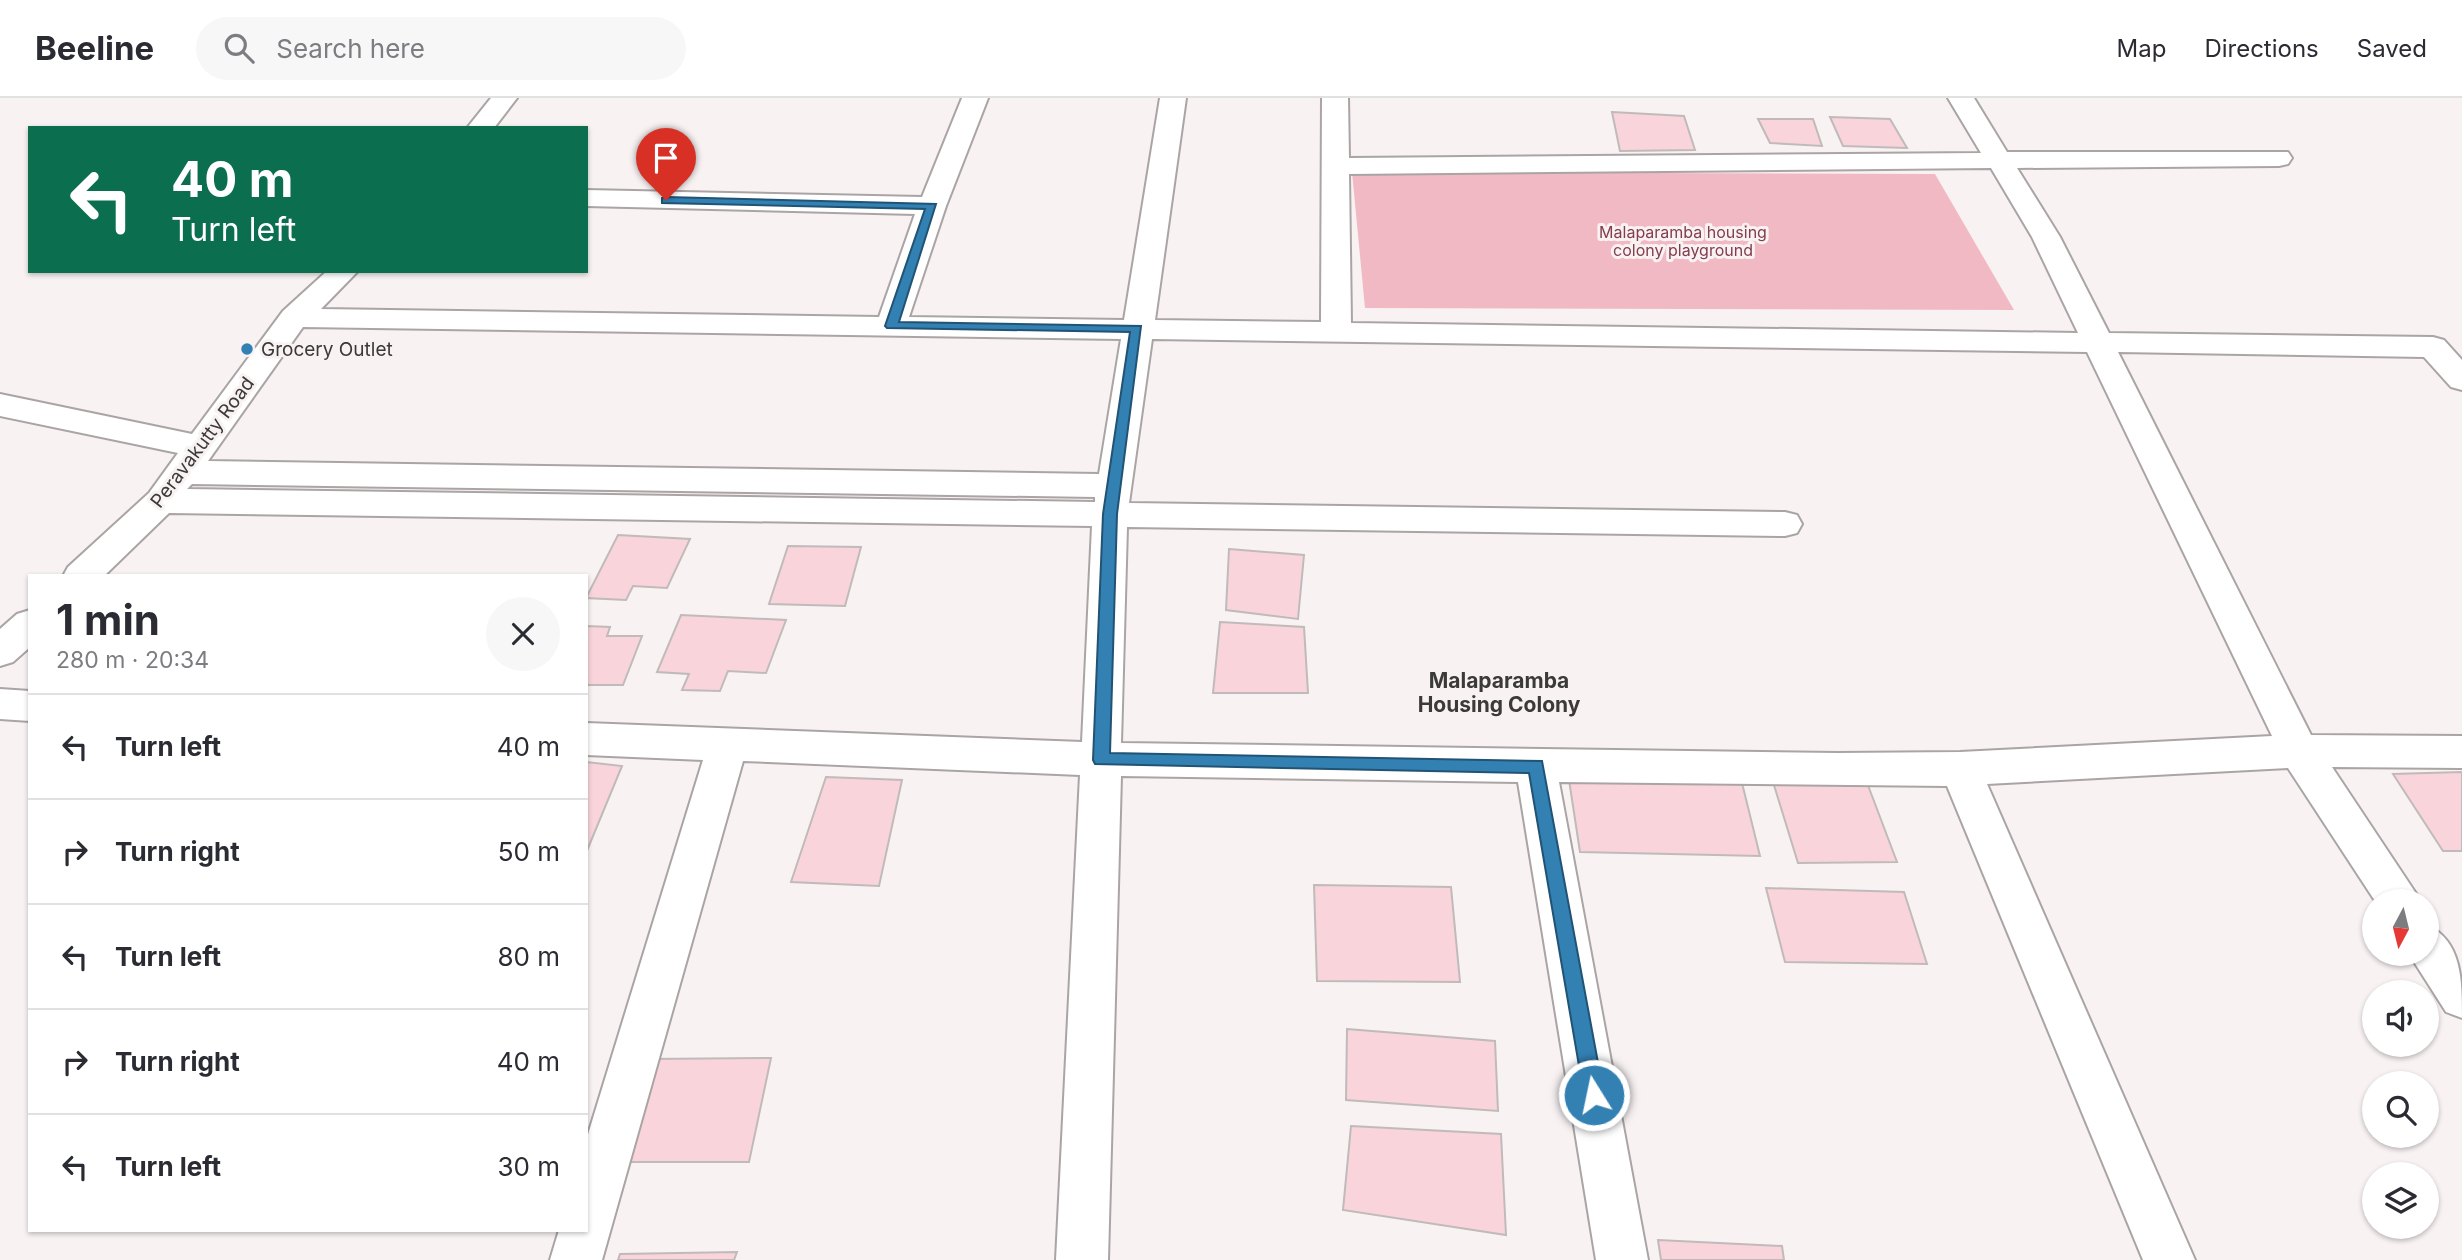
<!DOCTYPE html>
<html lang="en">
<head>
<meta charset="utf-8">
<style>
  body { margin:0; font-family:Inter,sans-serif; background:#f7f7f7; color:#2b2b33; height:100vh; display:flex; flex-direction:column; font-size:26px; white-space:nowrap }
  * { box-sizing:border-box; margin:0 }
  p { font-size:23px; color:#7c7c81 }
  .icon { flex:none; width:38px; height:38px; fill:none; stroke:currentColor; stroke-width:2; stroke-linecap:round; stroke-linejoin:round }
  .map { position:relative; flex:1; overflow:hidden }
  .drawer { position:absolute; left:28px; top:476px; width:560px; height:658px; display:flex; flex-direction:column; background:#fff; border-radius:0px; box-shadow:0 2px 5px #0004 }
  .drawer>* { flex:none }
  .top-card { position:absolute; left:28px; top:28px; width:560px; height:147px; border-radius:0px; box-shadow:0 2px 5px #0004; background:#0b6e4f; color:#fff; overflow:hidden }
  .needle { width:46px; rotate:187deg }
  .buttons { position:absolute; left:2362px; top:791px; display:grid; gap:14px }
  .buttons a { display:grid; place-items:center; width:77px; height:77px; border-radius:50%; background:#fff; box-shadow:0 2px 5px #0004; font-size:35px }
  .pin { position:absolute; display:grid; place-items:center; width:60px; height:60px; color:#fff; margin:-72px -30px; border-radius:50% 50% 50% 0; rotate:-45deg; box-shadow:0 0 7px #0007 }
  .pin .icon { rotate:45deg }
  .me { position:absolute; width:77px; margin:-38px; rotate:350deg; stroke-linejoin:round; filter:drop-shadow(0 0 5px #0008) }
  .turn { display:flex; align-items:center; gap:24px; height:147px; padding:0 28px; font-size:32px }
  .turn .icon { width:91px; height:91px; stroke-width:2.5 }
  .turn b { display:block; font-size:49px; line-height:60px }
  .round { display:grid; place-items:center; flex:none; width:74px; height:74px; border-radius:37px; background:#f7f7f7 }
  .head { display:flex; align-items:center; justify-content:space-between; height:119px; padding:0 28px }
  h1 { font-size:42px; font-weight:700; line-height:52px }
  ul { padding:0; list-style:none }
  li { display:flex; align-items:center; gap:21px; height:105px; padding:0 28px; border-top:2px solid #e1e1e2 }
  li div { flex:1 }
  li b { display:block; font-size:26px }
  li em { font-style:normal }
  header { display:flex; align-items:center; gap:42px; box-sizing:border-box; height:98px; padding:0 35px; background:#fff; border-bottom:2px solid #e1e1e2 }
  header strong { font-size:33px }
  nav { display:flex; gap:38px; margin-inline-start:auto; font-size:24px }
  .search { width:490px; height:63px; background:#f7f7f7; display:flex; align-items:center; gap:18px; box-sizing:border-box; padding:0 24px; border-radius:38px; color:#7c7c81; font-size:26px }
  .map>svg:first-child { display:block }
  .green { fill:#f1b9c3 }
  .building { fill:#f9d5db; stroke:#c1babb; stroke-width:2 }
  .lines { fill:none; stroke-linecap:round; stroke-linejoin:round }
  .minor-casing { stroke:#aaa4a5; stroke-width:4 }
  .minor { fill:#fff; fill-rule:evenodd }
  .route { fill:#3380b3; stroke:#215374; stroke-width:2 }
  .poi-dot { fill:#3380b3; stroke:#f8f2f3; stroke-width:2.5 }
  .labels { text-anchor:middle; stroke-width:6; stroke-linejoin:round; paint-order:stroke }
  .far-park-label { font-size:16px; fill:#833d4e; stroke:#f8f2f3 }
  .poi-label { font-size:19px; fill:#3b3939; stroke:#f8f2f3; text-anchor:start }
  .street-label { font-size:19px; fill:#3b3939; stroke:#f8f2f3 }
  .neighbourhood-label { font-size:21px; font-weight:bold; fill:#3b3939; stroke:#f8f2f3 }
</style>
</head>
<body>
<header>
<strong>Beeline</strong>
<div class="search"><svg class="icon" aria-label="search" viewBox="0 0 24 24"><circle cx="10" cy="10" r="6"/><path d="M15 15l6 6"/></svg>Search here</div>
<nav><a>Map</a><a>Directions</a><a>Saved</a></nav>
</header>
<div class="map">
<svg width="2462" height="1162" viewBox="0 0 2462 1162">
  <rect width="100%" height="100%" fill="#f8f2f3"/>
  <polygon class="green" points="1352,74 1935,76 2014,212 1365,210"/>
  <g class="building">
    <polygon points="1612,14 1684,18 1695,52 1620,53"/>
    <polygon points="1830,19 1890,21 1907,50 1843,48"/>
    <polygon points="1758,21 1813,21 1822,48 1770,45"/>
    <polygon points="618,437 690,441 667,490 633,488 626,502 586,500"/>
    <polygon points="788,448 861,449 845,508 769,506"/>
    <polygon points="1229,451 1304,457 1298,521 1226,512"/>
    <polygon points="681,517 786,522 766,575 728,573 720,593 682,592 689,576 657,574"/>
    <polygon points="1220,524 1304,529 1308,595 1213,595"/>
    <polygon points="586,528 610,529 607,538 642,538 623,587 586,587"/>
    <polygon points="586,664 622,668 586,755"/>
    <polygon points="2462,674 2462,753 2443,753 2393,676"/>
    <polygon points="826,679 902,682 879,788 791,784"/>
    <polygon points="1569,682 1742,685 1760,758 1580,754"/>
    <polygon points="1866,682 1897,764 1798,765 1773,684"/>
    <polygon points="1314,787 1451,789 1460,884 1317,883"/>
    <polygon points="1766,790 1904,794 1927,866 1785,864"/>
    <polygon points="1347,931 1495,943 1498,1013 1346,1002"/>
    <polygon points="771,960 749,1064 620,1064 648,961"/>
    <polygon points="1351,1028 1501,1036 1506,1137 1343,1112"/>
    <polygon points="1658,1142 1782,1148 1784,1162 1661,1162"/>
    <polygon points="737,1154 734,1162 618,1162 620,1156"/>
  </g>
  <g class="lines">
    <defs>
      <g id="minor">
        <polygon points="491,0 517,0 494,30 467,30"/>
        <path d="M962 0H988L946 108 909 219 1124 222 1160 0H1186L1155 222 1321 224 1322 0H1348L1349 60 1981 55 1948 0H1974L2007 54H2288L2292 60 2288 66 2279 68 2017 70 2060 139 2109 235 2433 239 2444 242 2462 262V292L2451 289 2424 259 2118 254 2311 637 2462 638V670L2332 669 2421 803H2375L2288 670 1987 686 2195 1162H2143L1947 688 1559 684 1648 1162H1596L1518 684 1121 678 1108 1162H1056L1080 677 743 663 602 1162H550L559 1132H586V1043L703 662 586 657V625L1082 644 1092 428 169 415 104 478H63L68 469 149 395 178 355 0 318V296L192 336 283 213 327 173H358L321 211 879 219 915 116 586 108V92L922 99ZM1991 70 2032 139 2078 235 1351 225 1349 76ZM303 229 1121 241 1099 376 208 363ZM1152 241 2087 254 2272 638 1960 654 1837 655 1121 645 1127 429 1785 438 1797 435 1802 426 1797 417 1785 414 1129 405ZM192 386 1095 399V404L187 391Z"/>
        <polygon points="30,512 30,549 13,564 0,568 0,531 17,516"/>
        <polygon points="0,591 30,593 30,623 0,621"/>
        <path d="M2427 827C2462 843 2462 882 2462 920L2446 914 2409 856H2427Z"/>
      </g>
    </defs>
    <use href="#minor" class="minor-casing"/>
    <use href="#minor" class="minor"/>
  </g>
  <polygon class="route" points="666,99 936,106 899,224 1141,228 1117,416 1110,655 1542,663 1604,997 1601,1004 1594,1007 1587,1004 1584,997 1529,675 1095,666 1093,662 1103,416 1130,234 887,230 885,228 925,111 662,105 662,100"/>
  <circle class="poi-dot" cx="247" cy="251" r="7"/>
  <g class="labels">
    <g class="far-park-label">
      <text x="1683" y="140">Malaparamba housing<tspan x="1683" dy="18">colony playground</tspan></text>
    </g>
    <g class="poi-label">
      <text x="261" y="258">Grocery Outlet</text>
    </g>
    <g class="street-label">
      <text transform="translate(202 344) rotate(-53)" y="7">Peravakutty Road</text>
    </g>
    <g class="neighbourhood-label">
      <text x="1499" y="590">Malaparamba<tspan x="1499" dy="24">Housing Colony</tspan></text>
    </g>
  </g>
</svg>
<div class="buttons">
<a><svg class="needle" viewBox="-14 -14 28 28"><path d="M0-13l5 13h-10z" fill="#e53935"/><path d="M0 13l5-13h-10z" fill="#7c7c81"/></svg></a>
<a><svg class="icon" aria-label="sound" viewBox="0 0 24 24"><path d="M4 9h4l5-4v14l-5-4H4zM17 9q2 3 0 6"/></svg></a>
<a><svg class="icon" aria-label="search" viewBox="0 0 24 24"><circle cx="10" cy="10" r="6"/><path d="M15 15l6 6"/></svg></a>
<a><svg class="icon" aria-label="layers" viewBox="0 0 24 24"><path d="M12 4l9 5-9 5-9-5zM3 14l9 5 9-5"/></svg></a>
</div>
<div class="pin" style="left:666px;top:102px;background:#d93025"><svg class="icon" aria-label="arrive" viewBox="0 0 24 24"><path d="M6 21V4h12l-3 4 3 4H6"/></svg></div>
<svg class="me" style="left:1594px;top:997px" viewBox="-20 -20 40 40"><circle r="17" fill="#3380b3" stroke="#fff" stroke-width="3"/><path d="M0-11L8 9 0 5-8 9z" fill="#fff"/></svg>
<div class="top-card">
<div class="turn"><svg class="icon" aria-label="left" viewBox="0 0 24 24"><path d="M17 20v-9H6M10 6l-5 5 5 5"/></svg><div><b>40 m</b>Turn left</div></div>
</div>
<section class="drawer">
<div class="head"><div><h1>1 min</h1><p>280 m · 20:34</p></div><a class="round"><svg class="icon" aria-label="close" viewBox="0 0 24 24"><path d="M6 6l12 12M18 6L6 18"/></svg></a></div>
<ul>
<li><svg class="icon" aria-label="left" viewBox="0 0 24 24"><path d="M17 20v-9H6M10 6l-5 5 5 5"/></svg><div><b>Turn left</b></div><em>40 m</em></li>
<li><svg class="icon" aria-label="right" viewBox="0 0 24 24"><path d="M7 20v-9h11M14 6l5 5-5 5"/></svg><div><b>Turn right</b></div><em>50 m</em></li>
<li><svg class="icon" aria-label="left" viewBox="0 0 24 24"><path d="M17 20v-9H6M10 6l-5 5 5 5"/></svg><div><b>Turn left</b></div><em>80 m</em></li>
<li><svg class="icon" aria-label="right" viewBox="0 0 24 24"><path d="M7 20v-9h11M14 6l5 5-5 5"/></svg><div><b>Turn right</b></div><em>40 m</em></li>
<li><svg class="icon" aria-label="left" viewBox="0 0 24 24"><path d="M17 20v-9H6M10 6l-5 5 5 5"/></svg><div><b>Turn left</b></div><em>30 m</em></li>
</ul>
</section>
</div>
</body>
</html>
